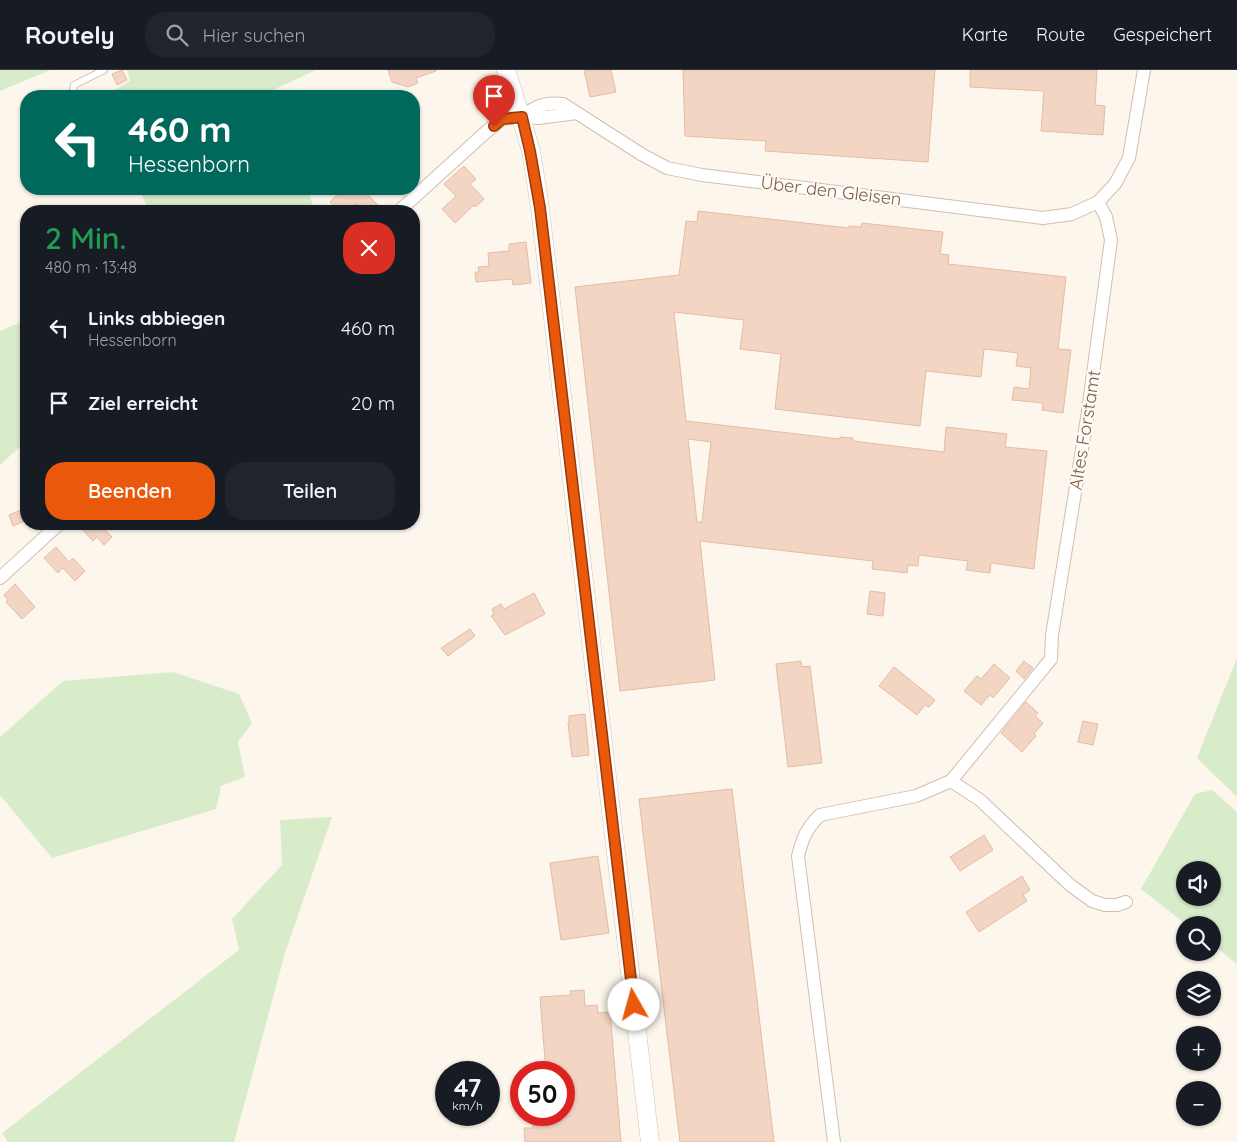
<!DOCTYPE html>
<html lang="de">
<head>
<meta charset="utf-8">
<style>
  body { margin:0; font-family:Quicksand,sans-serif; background:#20242c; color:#f1f3f6; height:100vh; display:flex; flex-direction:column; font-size:19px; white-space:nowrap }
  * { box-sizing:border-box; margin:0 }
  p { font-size:16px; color:#9ea1a6 }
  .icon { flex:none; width:28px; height:28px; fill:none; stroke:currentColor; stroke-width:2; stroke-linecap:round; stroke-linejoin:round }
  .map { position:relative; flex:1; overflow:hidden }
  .side { position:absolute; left:20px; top:135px; width:400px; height:325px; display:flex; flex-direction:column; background:#171b24; border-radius:20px; box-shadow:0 1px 4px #0004 }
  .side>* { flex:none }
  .banner { position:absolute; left:20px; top:20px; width:400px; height:105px; border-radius:20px; box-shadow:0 1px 4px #0004; background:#00695c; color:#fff; overflow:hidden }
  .buttons { position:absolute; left:1176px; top:791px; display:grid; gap:10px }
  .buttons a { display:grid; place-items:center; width:45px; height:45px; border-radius:50%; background:#171b24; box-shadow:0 1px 4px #0004; font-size:25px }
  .speed { position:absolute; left:435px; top:991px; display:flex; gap:10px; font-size:25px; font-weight:700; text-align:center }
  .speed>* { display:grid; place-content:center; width:65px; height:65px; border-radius:50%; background:#171b24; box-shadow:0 1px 4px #0004; line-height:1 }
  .speed small { font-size:12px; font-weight:400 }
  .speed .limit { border:8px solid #d22; background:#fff; color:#111 }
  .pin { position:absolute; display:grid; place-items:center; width:42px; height:42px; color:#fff; margin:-51px -21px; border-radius:50% 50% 50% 0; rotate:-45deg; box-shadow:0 0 5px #0007 }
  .pin .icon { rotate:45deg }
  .me { position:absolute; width:55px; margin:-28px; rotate:353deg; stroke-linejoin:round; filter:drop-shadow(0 0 4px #0008) }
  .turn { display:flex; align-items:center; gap:18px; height:105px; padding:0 25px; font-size:22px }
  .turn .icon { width:65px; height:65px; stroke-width:2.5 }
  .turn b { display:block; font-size:35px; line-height:42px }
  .round { display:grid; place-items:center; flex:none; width:52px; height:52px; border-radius:20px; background:#20242c }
  .overview { display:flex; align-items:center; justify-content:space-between; height:85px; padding:0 25px }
  h1 { font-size:30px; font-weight:600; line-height:38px; color:#1e9e55 }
  .cta { display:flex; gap:10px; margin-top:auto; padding:10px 25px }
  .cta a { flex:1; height:58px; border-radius:20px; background:#ea580c; color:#fff; font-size:20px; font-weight:600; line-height:58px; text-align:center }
  .cta a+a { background:#20242c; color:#f1f3f6 }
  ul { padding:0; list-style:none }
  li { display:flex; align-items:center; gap:15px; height:75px; padding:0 25px }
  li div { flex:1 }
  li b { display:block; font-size:19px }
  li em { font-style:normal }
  header { display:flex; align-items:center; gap:30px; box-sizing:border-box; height:70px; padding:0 25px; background:#171b24; border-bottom:1px solid #363941 }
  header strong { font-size:24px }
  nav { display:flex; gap:28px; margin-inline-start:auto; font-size:18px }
  .search { width:350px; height:45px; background:#20242c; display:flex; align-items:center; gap:12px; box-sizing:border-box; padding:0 18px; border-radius:20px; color:#9ea1a6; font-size:19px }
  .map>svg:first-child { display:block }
  .green { fill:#d8ecc9; fill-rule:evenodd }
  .building { fill:#f3d5c3; stroke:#e6bba3; fill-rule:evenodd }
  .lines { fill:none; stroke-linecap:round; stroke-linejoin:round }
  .service-casing { stroke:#d1beb0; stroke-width:8 }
  .minor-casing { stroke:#d1beb0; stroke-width:14 }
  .secondary-casing { stroke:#d6c0b0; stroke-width:19 }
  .service { stroke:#fff; stroke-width:6 }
  .minor { stroke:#fff; stroke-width:12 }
  .secondary { stroke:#fff; stroke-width:18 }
  .route-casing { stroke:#983908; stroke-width:12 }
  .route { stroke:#ea580c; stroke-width:9 }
  .labels { text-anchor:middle; stroke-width:4.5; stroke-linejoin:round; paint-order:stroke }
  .street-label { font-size:18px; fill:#7a5c4d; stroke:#fffaf3 }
</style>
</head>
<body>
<header>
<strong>Routely</strong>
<div class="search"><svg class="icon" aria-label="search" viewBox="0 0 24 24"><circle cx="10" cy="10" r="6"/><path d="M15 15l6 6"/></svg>Hier suchen</div>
<nav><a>Karte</a><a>Route</a><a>Gespeichert</a></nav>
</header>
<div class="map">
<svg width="1237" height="1072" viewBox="0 0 1237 1072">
  <rect width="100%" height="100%" fill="#fdf6ec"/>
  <g class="green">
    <polygon points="0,0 50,0 0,21"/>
    <polygon points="127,0 316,0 273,20 275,26 104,26 130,11"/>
    <polygon points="139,119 307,119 315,141 149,141"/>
    <polygon points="26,250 26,371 0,395 0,261"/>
    <polygon points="1237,588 1237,727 1197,688"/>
    <polygon points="173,602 239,624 252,653 238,672 245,707 221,716 216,739 52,788 0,725 0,667 63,611"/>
    <path d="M1212 720 1237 742V894L1213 875 1212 855H1187L1141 819 1195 724ZM1185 800H1212V828H1185Z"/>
    <polygon points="332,747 285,883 234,1072 8,1072 2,1063 239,880 232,849 282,795 280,750"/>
  </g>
  <g class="building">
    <polygon points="122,0 127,10 117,15 112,4"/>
    <polygon points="388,0 436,0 436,1 416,8 418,13 408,17 392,12"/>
    <polygon points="584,0 611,0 616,22 590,27"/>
    <polygon points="683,0 935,0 928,92 765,81 766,71 685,66"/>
    <polygon points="970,0 1097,0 1095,35 1105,36 1103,65 1041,61 1044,21 970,17"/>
    <polygon points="464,96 476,109 470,114 484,129 475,137 474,135 455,153 442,139 456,126 444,114"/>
    <polygon points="343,119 362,119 378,135 371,141 362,141 356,134 348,141 339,141 330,132"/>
    <path d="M698 141 849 158V156L861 157 862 153 943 162 940 184 949 185 948 194 1066 207 1058 279 1071 280 1063 343 1042 340 1043 333 1012 330 1014 317 1029 319 1031 298 1016 296 1018 283 984 279 981 307 926 301 920 356 775 339 781 284 740 279 744 250 674 242 686 351 840 369V367L853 368V371L944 382 946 357 1007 364 1005 377 1047 381 1034 499 991 493 990 503 966 500 968 491 919 485 918 496 908 495 907 503 872 499 873 491 700 471 715 610 620 621 575 217 679 205 686 151 697 152ZM688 369 711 372 702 452H697Z"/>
    <polygon points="526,172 531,213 513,215 512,209 476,212 475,202 479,202 478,197 489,196 488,183 509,181 509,174"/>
    <polygon points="21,440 25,451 13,456 9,445"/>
    <polygon points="77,454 99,454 112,467 104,475 97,467 93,471"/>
    <polygon points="56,477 69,492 73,488 85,501 75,511 63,498 58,503 44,488"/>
    <polygon points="15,514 35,537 22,549 6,532 8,530 4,525"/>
    <polygon points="870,521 885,523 883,546 867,544"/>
    <polygon points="534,523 545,544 505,565 491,546 494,544 492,539 501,534 504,539"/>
    <polygon points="470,559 475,566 448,586 441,578"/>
    <polygon points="801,591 802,597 810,596 822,693 788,697 776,594"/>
    <polygon points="1024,591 1033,598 1024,609 1016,601"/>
    <polygon points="994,594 1010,608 993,628 990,625 981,635 964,621 977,606 981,609"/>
    <polygon points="894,597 935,630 929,637 925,635 917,645 879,616"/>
    <polygon points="1026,632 1038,643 1035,646 1043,653 1034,664 1036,666 1022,682 1001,663"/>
    <polygon points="585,644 589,685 572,687 568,653 569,653 569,646"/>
    <polygon points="1083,651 1098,654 1093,675 1078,672"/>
    <polygon points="732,719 774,1072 680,1072 639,729"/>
    <polygon points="984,765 993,780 960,801 950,787"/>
    <polygon points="598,786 609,863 561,870 550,793"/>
    <polygon points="1022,806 1030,820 1023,825 1027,831 979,862 966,842"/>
    <polygon points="584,920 585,936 597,935 598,943 610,942 621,1072 525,1072 524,1058 533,1058 533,1054 538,1053 537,1045 564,1045 564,1002 546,1002 540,927 571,925 570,921"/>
  </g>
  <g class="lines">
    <defs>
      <polyline id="service" points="72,26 74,15 104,0"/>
      <g id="minor">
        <path d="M521 47C536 36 544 32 563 34L641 84 667 98 702 105 1043 148 1072 144 1098 132 1115 114 1129 88 1144 0"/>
        <polyline points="399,141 486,62 502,49 521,47 538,48 577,43"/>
        <polyline points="0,508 59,454"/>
        <polyline points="951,711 980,730 1070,815 1092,831 1105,835 1117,835 1126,832"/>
        <path d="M834 1072 798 786C803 767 806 759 820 745L916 726 951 711 1051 589 1052 565 1087 348 1111 170 1106 147 1098 132"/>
      </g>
      <polyline id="secondary" points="506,0 521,47 531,81 540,138 650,1072"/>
    </defs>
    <use href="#service" class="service-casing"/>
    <use href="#minor" class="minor-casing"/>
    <use href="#secondary" class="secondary-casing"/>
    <use href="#service" class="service"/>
    <use href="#minor" class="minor"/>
    <use href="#secondary" class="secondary"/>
  </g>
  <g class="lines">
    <defs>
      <polyline id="route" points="494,56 502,49 522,47 530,81 540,138 634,935"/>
    </defs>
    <use href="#route" class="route-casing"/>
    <use href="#route" class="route"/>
  </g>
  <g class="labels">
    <g class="street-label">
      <text transform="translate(831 121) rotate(7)" y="6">Über den Gleisen</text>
      <text transform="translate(1085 360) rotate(-81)" y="6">Altes Forstamt</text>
    </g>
  </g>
</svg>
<div class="buttons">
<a><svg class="icon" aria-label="sound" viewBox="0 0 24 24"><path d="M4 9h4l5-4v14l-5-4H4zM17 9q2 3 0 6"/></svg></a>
<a><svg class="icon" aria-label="search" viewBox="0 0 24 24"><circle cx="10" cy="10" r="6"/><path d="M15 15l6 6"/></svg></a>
<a><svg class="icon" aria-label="layers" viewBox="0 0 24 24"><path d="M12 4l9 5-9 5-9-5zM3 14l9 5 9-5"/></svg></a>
<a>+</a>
<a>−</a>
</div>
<div class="speed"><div>47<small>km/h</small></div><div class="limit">50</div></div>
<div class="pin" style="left:494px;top:56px;background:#d93025"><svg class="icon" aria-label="arrive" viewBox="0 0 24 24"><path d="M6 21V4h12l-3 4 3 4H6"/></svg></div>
<svg class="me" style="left:634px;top:935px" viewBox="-20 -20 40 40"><circle r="19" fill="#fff"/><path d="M0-13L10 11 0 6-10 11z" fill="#ea580c"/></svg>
<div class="banner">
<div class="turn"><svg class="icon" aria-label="left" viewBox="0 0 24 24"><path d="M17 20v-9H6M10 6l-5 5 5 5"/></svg><div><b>460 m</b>Hessenborn</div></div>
</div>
<section class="side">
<div class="overview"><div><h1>2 Min.</h1><p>480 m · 13:48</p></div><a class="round" style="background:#d93025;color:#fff"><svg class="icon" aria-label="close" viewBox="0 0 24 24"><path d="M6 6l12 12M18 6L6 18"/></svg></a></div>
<ul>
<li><svg class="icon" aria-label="left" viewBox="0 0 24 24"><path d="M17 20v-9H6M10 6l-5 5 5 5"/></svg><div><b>Links abbiegen</b><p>Hessenborn</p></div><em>460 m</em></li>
<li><svg class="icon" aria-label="arrive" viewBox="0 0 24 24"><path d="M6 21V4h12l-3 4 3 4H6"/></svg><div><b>Ziel erreicht</b></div><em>20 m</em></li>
</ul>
<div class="cta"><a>Beenden</a><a>Teilen</a></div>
</section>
</div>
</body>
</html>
